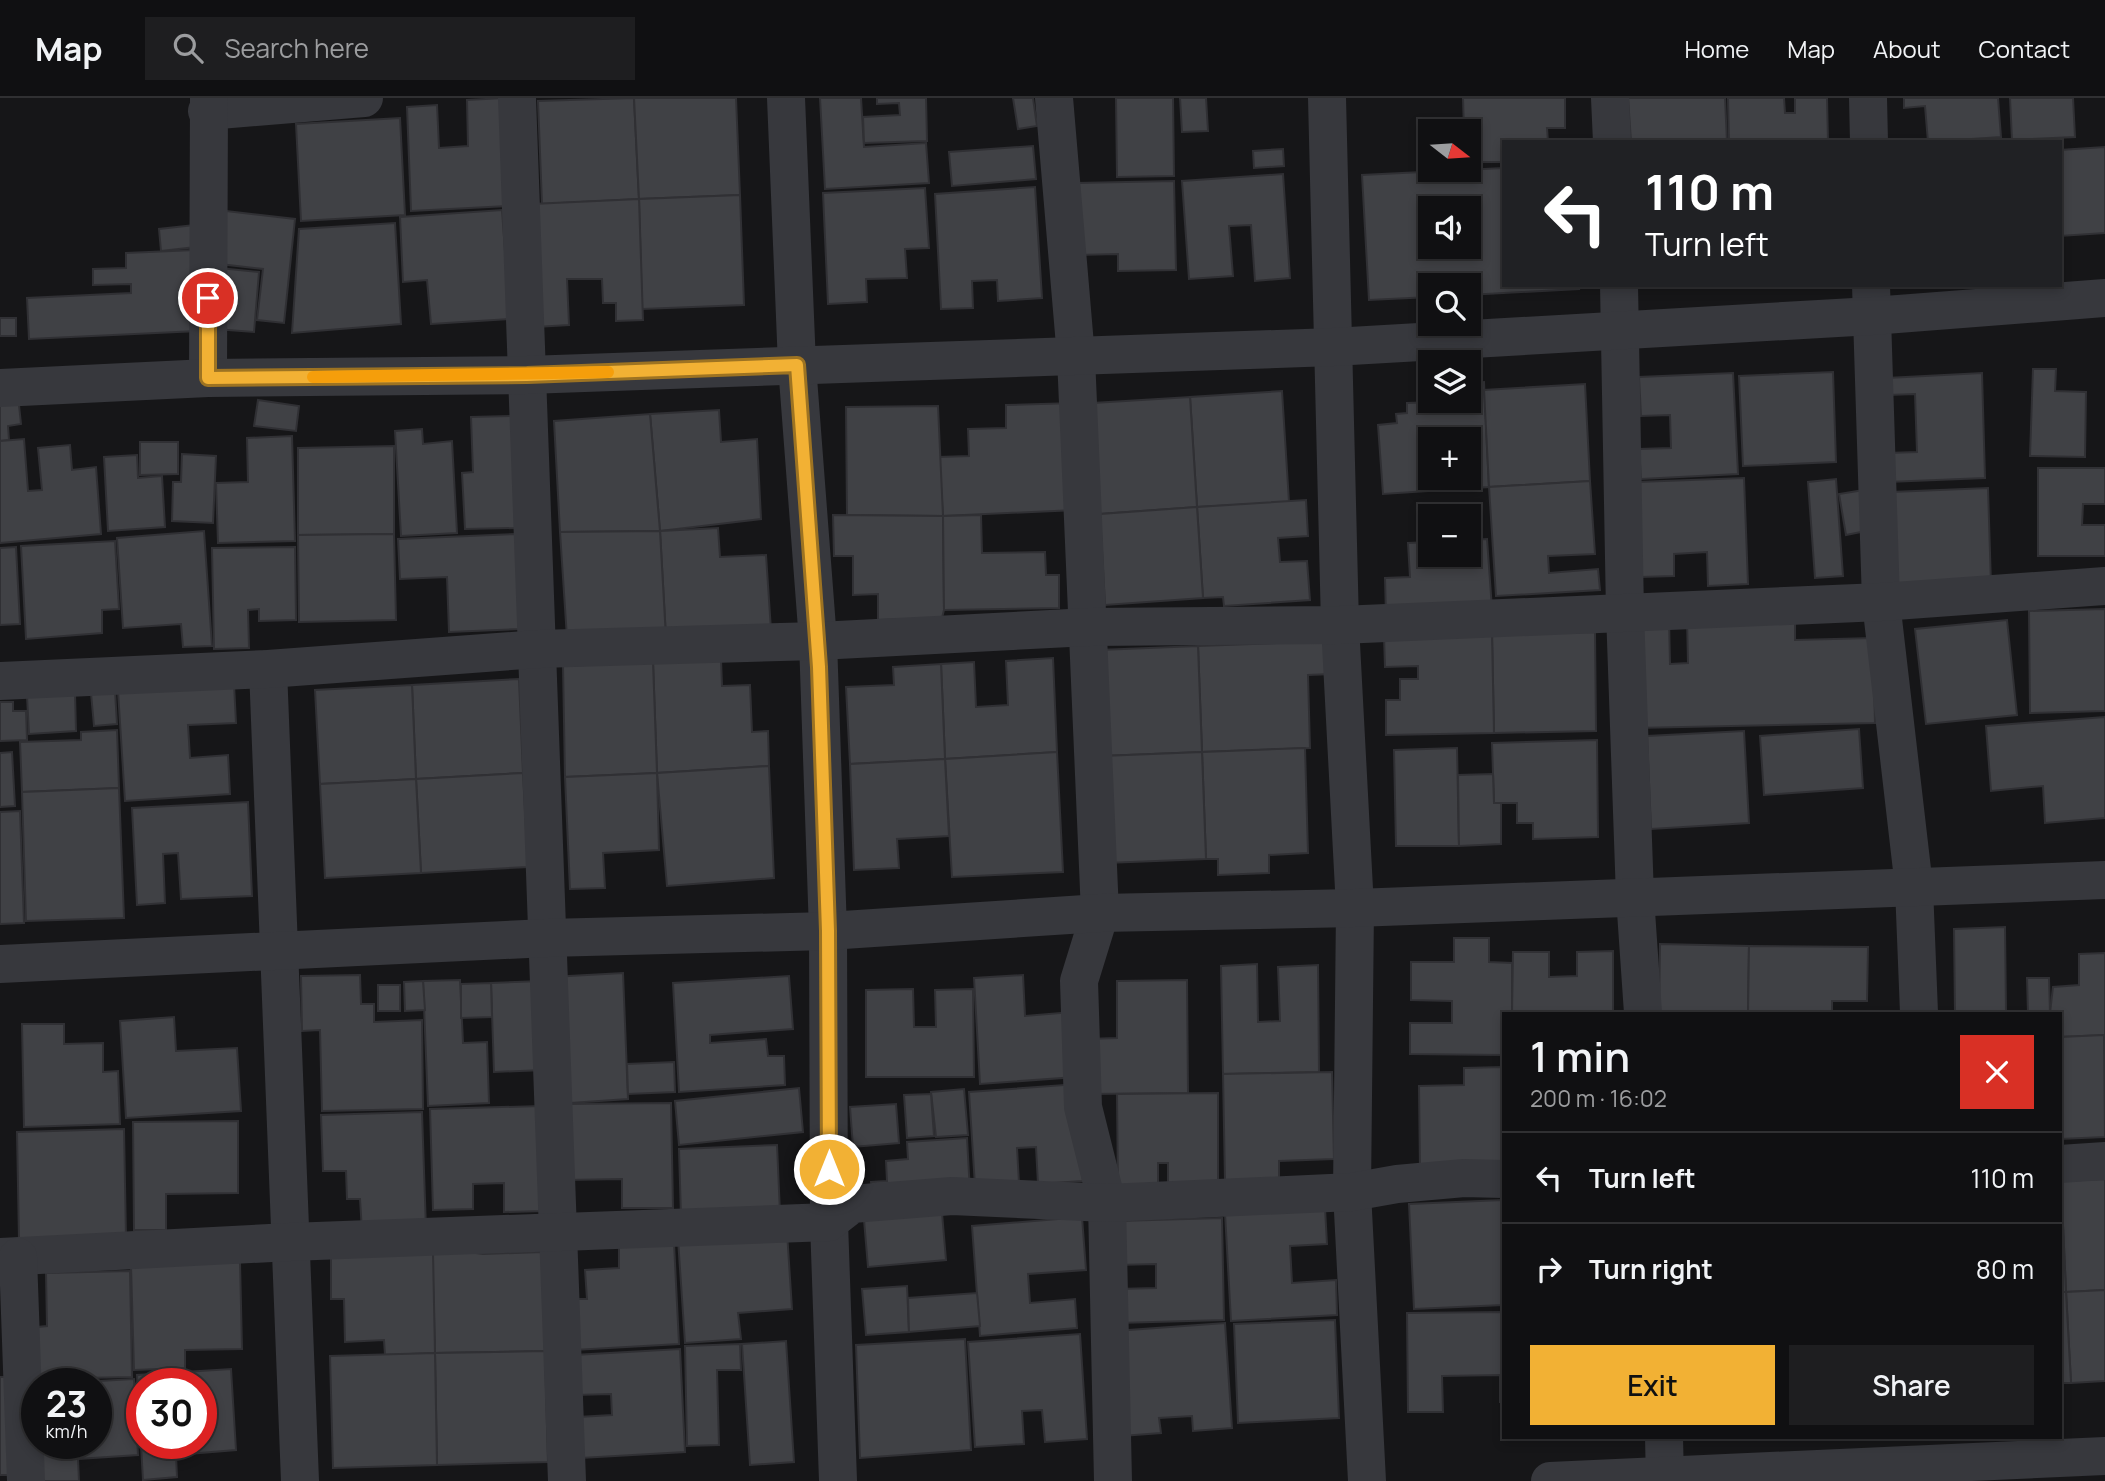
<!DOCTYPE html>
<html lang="en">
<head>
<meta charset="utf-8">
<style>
  body { margin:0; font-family:Manrope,sans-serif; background:#1e1e20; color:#f1f3f6; height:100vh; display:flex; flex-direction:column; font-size:26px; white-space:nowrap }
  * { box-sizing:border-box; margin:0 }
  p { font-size:23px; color:#9c9d9f }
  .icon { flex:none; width:38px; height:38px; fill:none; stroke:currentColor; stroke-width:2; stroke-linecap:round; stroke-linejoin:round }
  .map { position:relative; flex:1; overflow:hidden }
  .sheet { position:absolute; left:1502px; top:914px; width:560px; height:427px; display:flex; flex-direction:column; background:#101012; border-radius:0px; box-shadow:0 4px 10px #0003,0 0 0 2px #303032 }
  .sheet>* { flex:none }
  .top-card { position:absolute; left:1502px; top:42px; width:560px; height:147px; border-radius:0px; box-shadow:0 4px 10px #0003,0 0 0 2px #303032; background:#202124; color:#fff; overflow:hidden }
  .needle { width:46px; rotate:107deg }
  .buttons { position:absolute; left:1418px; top:21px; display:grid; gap:14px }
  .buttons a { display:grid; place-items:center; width:63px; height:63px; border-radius:0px; background:#101012; box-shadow:0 4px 10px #0003,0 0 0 2px #303032; font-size:35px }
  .speed { position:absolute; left:21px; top:1270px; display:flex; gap:14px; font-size:35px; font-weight:700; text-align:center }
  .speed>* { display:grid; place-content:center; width:91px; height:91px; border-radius:50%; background:#101012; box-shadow:0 4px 10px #0003,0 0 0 2px #303032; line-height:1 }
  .speed small { font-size:18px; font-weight:400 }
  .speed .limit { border:10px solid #d22; background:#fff; color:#111 }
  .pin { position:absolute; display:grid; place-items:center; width:60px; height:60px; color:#fff; margin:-30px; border:4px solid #fff; border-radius:50%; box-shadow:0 2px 7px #0007 }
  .me { position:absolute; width:77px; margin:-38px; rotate:0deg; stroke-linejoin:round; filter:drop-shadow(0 0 5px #0008) }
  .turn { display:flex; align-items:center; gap:24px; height:147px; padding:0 28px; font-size:32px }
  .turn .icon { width:91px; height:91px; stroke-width:2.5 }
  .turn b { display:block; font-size:49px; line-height:60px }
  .round { display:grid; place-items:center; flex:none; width:74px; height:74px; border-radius:0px; background:#1e1e20 }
  .headline { display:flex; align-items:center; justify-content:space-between; height:119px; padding:0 28px }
  h1 { font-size:42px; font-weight:600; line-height:52px }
  .action { display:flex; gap:14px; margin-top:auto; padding:14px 28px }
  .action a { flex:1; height:80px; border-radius:0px; background:#f2b134; color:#111; font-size:28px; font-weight:600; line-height:80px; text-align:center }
  .action a+a { background:#1e1e20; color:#f1f3f6 }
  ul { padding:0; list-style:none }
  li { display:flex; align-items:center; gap:21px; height:91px; padding:0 28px; border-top:2px solid #303032 }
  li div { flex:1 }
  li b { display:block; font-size:26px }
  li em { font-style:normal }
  header { display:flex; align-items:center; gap:42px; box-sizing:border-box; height:98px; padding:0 35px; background:#101012; border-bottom:2px solid #303032 }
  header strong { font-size:33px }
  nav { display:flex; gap:38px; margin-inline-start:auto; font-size:24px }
  .search { width:490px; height:63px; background:#1e1e20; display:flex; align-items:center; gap:18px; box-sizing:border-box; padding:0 24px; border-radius:0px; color:#9c9d9f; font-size:26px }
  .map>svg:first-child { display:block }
  .building { fill:#404145; stroke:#303034; stroke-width:2; fill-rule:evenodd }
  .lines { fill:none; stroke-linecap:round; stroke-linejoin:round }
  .minor { stroke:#37383d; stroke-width:38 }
  .route-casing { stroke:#9d7322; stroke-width:18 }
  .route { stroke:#f2b134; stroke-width:12 }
  .slow { stroke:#f59e0b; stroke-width:12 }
</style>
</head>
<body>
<header>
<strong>Map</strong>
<div class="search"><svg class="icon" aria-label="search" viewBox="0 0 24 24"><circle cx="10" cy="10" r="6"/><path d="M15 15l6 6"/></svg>Search here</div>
<nav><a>Home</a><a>Map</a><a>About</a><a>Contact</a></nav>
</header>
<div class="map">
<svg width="2105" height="1383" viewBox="0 0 2105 1383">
  <rect width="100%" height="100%" fill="#161618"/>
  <g class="building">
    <polygon points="503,0 508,108 411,113 407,9 437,7 439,50 468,48 467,2"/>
    <polygon points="634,0 639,101 542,106 538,3"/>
    <polygon points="634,0 736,0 740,97 639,101"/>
    <polygon points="820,0 861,0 864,49 926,45 929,85 825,91"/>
    <polygon points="877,0 926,0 927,43 864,45 863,19 900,17 899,5 877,6"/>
    <polygon points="1013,0 1033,0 1037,28 1018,31"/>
    <polygon points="1116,0 1173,0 1174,78 1117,79"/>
    <polygon points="1180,0 1206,0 1208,33 1182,34"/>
    <polygon points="1463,0 1565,0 1565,30 1547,30 1548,44 1503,44 1503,64 1468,64 1468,33 1464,33"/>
    <polygon points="1628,0 1725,0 1727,44 1631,44"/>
    <polygon points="1728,0 1784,0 1785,15 1795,15 1795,0 1827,0 1828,44 1729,44"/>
    <polygon points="1904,0 1998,0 2001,39 1928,44 1925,8 1904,10"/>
    <polygon points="2010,0 2073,0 2075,39 2012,42"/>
    <polygon points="400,20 405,117 301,123 296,26"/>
    <polygon points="1033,48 1036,81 952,88 949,54"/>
    <polygon points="2105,49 2105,135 2060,138 2060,52"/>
    <polygon points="1283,51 1284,68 1254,70 1253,53"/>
    <path d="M1503 70V187H1578L1579 191 1468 197V187H1430V199L1369 202 1362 77ZM1430 110H1468V149H1430Z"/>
    <polygon points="1283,76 1290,180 1255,183 1251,127 1229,128 1233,178 1189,181 1182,83"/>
    <polygon points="1174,83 1176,172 1118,173 1118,156 1077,157 1077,85"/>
    <polygon points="1035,89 1042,200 998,203 997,182 972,183 973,210 941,211 935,96"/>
    <polygon points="925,90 929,150 905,151 907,180 866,181 867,204 828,206 823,95"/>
    <polygon points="740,97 744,207 642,211 639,101"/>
    <polygon points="639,101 643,222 616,223 616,205 603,205 602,181 567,181 569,227 536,229 532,106"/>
    <polygon points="502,112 510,221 431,226 427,182 403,184 400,119"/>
    <polygon points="226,113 295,121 284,225 257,222 263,171 220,166"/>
    <polygon points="395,125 401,226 292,235 299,131"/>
    <polygon points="194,127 196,149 161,153 159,131"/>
    <polygon points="195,152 198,233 29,241 27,200 131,195 131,186 93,187 93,171 126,170 126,155"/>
    <polygon points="219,170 259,174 254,234 215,231"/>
    <rect x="0" y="220" width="16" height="18"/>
    <polygon points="2033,271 2056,271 2055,293 2086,294 2085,359 2030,358"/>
    <polygon points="1833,274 1836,364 1743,368 1739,278"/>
    <polygon points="1733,275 1738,376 1641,381 1639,351 1671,350 1670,317 1641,318 1639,279"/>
    <polygon points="1982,275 1985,380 1888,384 1887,355 1917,354 1915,296 1888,297 1887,280"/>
    <path d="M1484 284 1489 389 1383 396 1378 327 1397 325 1396 316 1407 315V305L1468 303V285ZM1430 341H1468V380H1430Z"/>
    <polygon points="1585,286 1590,383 1489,389 1484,292"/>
    <polygon points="1282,293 1289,404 1197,409 1190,299"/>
    <polygon points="18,298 21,326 8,328 9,342 0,343 0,299"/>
    <polygon points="1190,299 1197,409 1100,416 1093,305"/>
    <polygon points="258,302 299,308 296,333 254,328"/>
    <polygon points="1074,305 1076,412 943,418 939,359 969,358 968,331 1006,330 1006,307"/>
    <polygon points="938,308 943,418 847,417 846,309"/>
    <polygon points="719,312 721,344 757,341 761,421 660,433 650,316"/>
    <polygon points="650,316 660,433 560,434 554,323"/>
    <polygon points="512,318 516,430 465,431 462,375 473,374 471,319"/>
    <polygon points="422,331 423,346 452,343 457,435 401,438 395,333"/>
    <polygon points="292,338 295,443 218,445 216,385 248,384 247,340"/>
    <polygon points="24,341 28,393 42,392 38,350 70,347 72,372 96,369 101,436 0,445 0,343"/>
    <polygon points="140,344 178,344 178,376 140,377"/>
    <polygon points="394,348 394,436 298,437 298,350"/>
    <polygon points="182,356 216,358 213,425 172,423 173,384 181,384"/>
    <polygon points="137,357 138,380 162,378 165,429 108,433 104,359"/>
    <polygon points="2038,370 2105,370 2105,406 2083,406 2082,427 2105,427 2105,458 2038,458"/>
    <polygon points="1744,380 1748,486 1708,488 1707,454 1674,456 1674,478 1640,479 1637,384"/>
    <polygon points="1836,381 1843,478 1815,480 1808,384"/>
    <polygon points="1590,383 1595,456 1548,458 1549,475 1598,471 1600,492 1496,498 1489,389"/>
    <polygon points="1988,390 1991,487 1894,490 1891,394"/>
    <polygon points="1864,392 1871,432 1846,437 1839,396"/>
    <polygon points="1306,402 1308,438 1278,440 1280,464 1307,463 1310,502 1224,508 1223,499 1203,500 1197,409"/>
    <polygon points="1197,409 1203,500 1105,507 1100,416"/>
    <polygon points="833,417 943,418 944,512 942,520 878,522 878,496 853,497 853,458 834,458"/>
    <polygon points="981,417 982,455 1045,454 1046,477 1059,477 1059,510 944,512 943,418"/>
    <polygon points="718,430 720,459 766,457 771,532 666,540 660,433"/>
    <polygon points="204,433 212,548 183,549 181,526 123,530 117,440"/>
    <polygon points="660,433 666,540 567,540 560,434"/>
    <polygon points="394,436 396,522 299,524 298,437"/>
    <polygon points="516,436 519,531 449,534 447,479 400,481 398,441"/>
    <polygon points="1487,441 1492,511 1386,518 1385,480 1410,479 1408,445 1430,444 1430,457 1468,457 1468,442"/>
    <polygon points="115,443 119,511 102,512 102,535 26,541 21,448"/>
    <polygon points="16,449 20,526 0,527 0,450"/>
    <polygon points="295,449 296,522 259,523 259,511 248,512 249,550 214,551 212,450"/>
    <polygon points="2105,511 2105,613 2030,615 2029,513"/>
    <polygon points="1795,518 1795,542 1873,540 1875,625 1635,630 1633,520 1669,520 1670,566 1688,565 1687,520"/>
    <polygon points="2007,522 2017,617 1926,626 1915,531"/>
    <polygon points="1595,534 1596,633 1494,635 1492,536"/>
    <polygon points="1492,536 1494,635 1386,637 1386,602 1400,602 1400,581 1418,581 1418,568 1385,569 1384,538"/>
    <polygon points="1331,543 1332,576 1308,577 1310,650 1202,654 1198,548"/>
    <polygon points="1198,548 1202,654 1102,658 1099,552"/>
    <polygon points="1053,560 1057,654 945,661 941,566 974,564 976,609 1008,607 1006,563"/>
    <polygon points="721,561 722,588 750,587 752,634 768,633 769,668 657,675 653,564"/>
    <polygon points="653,564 657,675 565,679 563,568"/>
    <polygon points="941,566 945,661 850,666 846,589 894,587 893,569"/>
    <polygon points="519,581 523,675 416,681 412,587"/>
    <polygon points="234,586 236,625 188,627 190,660 228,657 230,696 125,703 118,593"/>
    <polygon points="412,587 416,681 320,686 315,592"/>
    <polygon points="115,593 117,626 94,628 91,595"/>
    <polygon points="75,595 76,633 29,636 27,598"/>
    <polygon points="0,604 13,604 13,613 26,613 27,642 0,643"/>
    <polygon points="2105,619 2105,720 2045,725 2043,688 1991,693 1986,628"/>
    <polygon points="1859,631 1863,690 1764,697 1760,638"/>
    <polygon points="117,632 119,690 22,694 20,644 81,642 81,634"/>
    <polygon points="1744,633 1749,725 1651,731 1647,638"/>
    <polygon points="1597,642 1598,739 1533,741 1533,725 1517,725 1517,705 1494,705 1492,645"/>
    <polygon points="1305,650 1308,755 1269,757 1269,775 1218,777 1218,761 1206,761 1202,654"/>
    <polygon points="1457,650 1459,748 1396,748 1394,652"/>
    <polygon points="12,654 15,708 0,709 0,655"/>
    <polygon points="1057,654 1063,774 952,779 945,661"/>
    <polygon points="1202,654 1206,761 1106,765 1102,658"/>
    <polygon points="945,661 949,738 897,741 899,770 854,772 850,666"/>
    <polygon points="769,668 774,780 667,788 657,675"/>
    <polygon points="523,675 528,769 421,775 416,681"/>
    <polygon points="657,675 659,752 603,755 605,790 570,791 565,679"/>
    <polygon points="1493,676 1494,705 1501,705 1501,746 1459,748 1458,677"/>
    <polygon points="416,681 421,775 325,780 320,686"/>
    <polygon points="119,690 124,820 26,823 22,694"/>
    <polygon points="248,704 252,798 181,801 178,755 163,756 165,805 137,807 132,710"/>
    <polygon points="20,713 24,825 0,826 0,714"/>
    <polygon points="2005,829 2006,915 1955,915 1954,831"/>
    <polygon points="1454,840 1489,840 1489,864 1512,865 1512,915 1503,915 1503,957 1410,956 1410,925 1452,925 1452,903 1411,902 1411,864 1454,864"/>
    <polygon points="1660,846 1749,848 1748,915 1659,915"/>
    <polygon points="1749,848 1868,849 1867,903 1832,903 1832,915 1748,915"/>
    <polygon points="1613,853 1613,915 1512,915 1513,854 1549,854 1549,879 1577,878 1577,854"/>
    <polygon points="2105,855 2105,937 2060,939 2060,915 2050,915 2053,889 2079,887 2079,856"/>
    <polygon points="1257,866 1258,924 1280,923 1278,869 1318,867 1319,974 1223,976 1221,868"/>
    <polygon points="623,875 628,1001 556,1006 551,879"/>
    <polygon points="360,877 361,906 374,906 374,924 422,922 423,1011 322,1013 320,932 302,933 301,878"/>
    <polygon points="1023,877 1025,918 1072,914 1076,979 980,986 974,880"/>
    <polygon points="789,878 793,931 710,937 710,945 766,941 768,958 784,958 785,987 679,994 673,885"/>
    <polygon points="2027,880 2049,880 2050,915 2028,915"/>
    <polygon points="460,882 463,945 487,944 489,1005 428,1008 423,883"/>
    <polygon points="1187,882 1188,995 1087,996 1087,941 1117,940 1117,883"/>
    <polygon points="423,883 425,912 405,913 404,884"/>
    <polygon points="541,883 544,972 494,974 491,885"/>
    <polygon points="491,885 492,919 461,920 461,886"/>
    <rect x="378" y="887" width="22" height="26"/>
    <polygon points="913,891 914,929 936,929 935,892 973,891 974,979 866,979 866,892"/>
    <polygon points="174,919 176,953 237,950 241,1013 126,1020 120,923"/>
    <polygon points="22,926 64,926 64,946 103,945 103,974 118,973 120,1026 24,1029"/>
    <polygon points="2104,937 2105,1039 2060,1041 2060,939"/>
    <polygon points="674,964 675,994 628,996 627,966"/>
    <polygon points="1503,969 1503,1070 1420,1072 1419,988 1464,987 1464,970"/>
    <polygon points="1332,974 1334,1061 1279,1063 1279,1082 1225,1083 1223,976"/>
    <polygon points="1078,986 1083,1083 1038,1086 1036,1049 1017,1050 1019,1085 975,1088 969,994"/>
    <polygon points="799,990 803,1034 679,1047 675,1003"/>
    <polygon points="964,991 968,1037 936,1039 931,994"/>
    <polygon points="1218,995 1218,1093 1168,1093 1168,1065 1158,1065 1158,1093 1118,1093 1117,996"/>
    <polygon points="931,996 934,1038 907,1040 904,997"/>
    <polygon points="671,1005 673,1110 622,1110 622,1081 566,1082 564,1006"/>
    <polygon points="896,1006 899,1045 853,1049 850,1009"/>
    <polygon points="541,1008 544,1113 504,1114 504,1085 473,1086 473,1111 433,1112 430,1011"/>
    <polygon points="422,1014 426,1131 362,1133 360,1101 347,1101 346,1073 323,1073 321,1017"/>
    <polygon points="238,1023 238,1095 166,1096 166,1132 134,1132 133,1024"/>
    <polygon points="124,1031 126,1140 19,1142 17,1034"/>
    <polygon points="967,1040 970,1094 873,1101 871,1084 887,1083 886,1063 908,1061 907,1044"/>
    <polygon points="777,1047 780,1115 681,1119 679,1051"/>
    <polygon points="2105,1081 2105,1192 2066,1194 2061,1083"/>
    <polygon points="2061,1083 2066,1194 2060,1194 2060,1084"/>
    <polygon points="1503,1102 1503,1207 1414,1211 1409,1106"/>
    <polygon points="941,1103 946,1162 868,1169 863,1110"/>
    <polygon points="1325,1110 1327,1146 1290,1148 1292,1185 1336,1182 1337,1217 1231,1223 1225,1115"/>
    <polygon points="1082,1119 1086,1172 1028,1176 1030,1205 1075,1201 1077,1230 980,1238 972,1128"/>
    <polygon points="1222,1120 1224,1222 1118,1225 1117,1191 1156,1190 1156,1166 1117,1167 1117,1123"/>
    <polygon points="787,1134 792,1211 738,1215 741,1241 685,1245 678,1141"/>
    <polygon points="674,1145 679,1246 574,1252 572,1201 587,1201 585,1172 619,1170 619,1147"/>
    <polygon points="432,1149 483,1156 543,1154 545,1253 435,1255"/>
    <polygon points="433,1155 435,1255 385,1257 384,1242 345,1244 344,1201 331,1201 331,1157"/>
    <polygon points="240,1164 242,1251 185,1252 185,1270 134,1272 131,1168"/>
    <polygon points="130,1173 132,1279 28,1281 27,1230 47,1228 46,1175"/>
    <polygon points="907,1188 909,1234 866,1237 862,1191"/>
    <polygon points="2105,1192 2105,1283 2071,1285 2066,1194"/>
    <polygon points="2060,1194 2066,1194 2071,1285 2060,1285"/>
    <polygon points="977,1195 980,1228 909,1234 908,1200"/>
    <polygon points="1503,1214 1503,1304 1500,1304 1500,1277 1442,1278 1443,1314 1408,1314 1407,1215"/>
    <polygon points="1335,1222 1339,1320 1238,1325 1234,1226"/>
    <polygon points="1225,1225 1232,1330 1193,1333 1192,1318 1159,1320 1161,1335 1122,1338 1115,1233"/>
    <polygon points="1080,1236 1087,1341 1045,1344 1042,1312 1022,1313 1024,1346 975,1349 968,1244"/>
    <polygon points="965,1241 971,1352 860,1360 856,1247"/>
    <polygon points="786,1243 794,1364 750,1367 742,1246"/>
    <polygon points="740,1246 741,1272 717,1272 719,1347 687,1348 685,1248"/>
    <polygon points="680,1251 685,1354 581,1360 578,1319 612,1317 611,1296 575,1297 574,1257"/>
    <polygon points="545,1253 548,1364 437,1367 435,1255"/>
    <polygon points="435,1255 437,1367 333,1370 330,1258"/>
    <path d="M231 1271 236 1352 176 1357 177 1379 143 1382 137 1277ZM142 1286H201V1346H142Z"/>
    <polygon points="0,1279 9,1279 11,1377 0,1377"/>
    <polygon points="134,1281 138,1357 78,1361 79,1383 32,1383 37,1346 96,1346 96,1286 45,1286"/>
  </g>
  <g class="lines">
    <g class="minor">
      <polyline points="517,0 567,1383"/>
      <polyline points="786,0 797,267 818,543 828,833 829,1124 838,1383"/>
      <polyline points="1054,0 1076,259 1100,815 1079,883 1083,1009 1107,1105 1113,1383"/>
      <polyline points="1327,0 1340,527 1355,810 1352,1094 1367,1383"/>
      <polyline points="1610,0 1612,44"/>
      <polyline points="1868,0 1869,44"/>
      <polyline points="207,13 364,0"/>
      <polyline points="1619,187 1625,514 1635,799 1643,915"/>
      <polyline points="1871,187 1881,504 1914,789 1919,915"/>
      <polyline points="208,280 209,0"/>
      <polyline points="0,290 208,280 527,277 1333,249 1872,218 2105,200"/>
      <polyline points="268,571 300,1383"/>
      <polyline points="0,583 268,571 539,551 818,543 1089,529 1340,527 1881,504 2105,488"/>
      <polyline points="0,866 547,840 828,833 1100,815 1355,810 2105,782"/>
      <polyline points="2060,1066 2105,1063"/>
      <polyline points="0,1159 290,1144 829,1124 852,1106 952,1098 1107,1105 1352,1094 1397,1086 1464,1080 1503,1081"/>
      <polyline points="18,1159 26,1383"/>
      <polyline points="1664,1339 1665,1383"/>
      <polyline points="1550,1383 2105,1358"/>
    </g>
  </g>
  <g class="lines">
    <defs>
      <polyline id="route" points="208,200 208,280 527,277 797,267 819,569 828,833 829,1071"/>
    </defs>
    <use href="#route" class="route-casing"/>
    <use href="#route" class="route"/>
    <polyline class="slow" points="313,279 608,274"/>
  </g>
</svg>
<div class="buttons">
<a><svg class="needle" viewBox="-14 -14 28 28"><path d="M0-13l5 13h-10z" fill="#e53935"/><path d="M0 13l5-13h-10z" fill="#9c9d9f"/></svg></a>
<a><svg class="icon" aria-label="sound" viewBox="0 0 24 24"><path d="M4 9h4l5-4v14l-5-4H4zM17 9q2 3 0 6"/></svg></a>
<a><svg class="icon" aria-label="search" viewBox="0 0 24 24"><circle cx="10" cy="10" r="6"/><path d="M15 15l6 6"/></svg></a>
<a><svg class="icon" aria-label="layers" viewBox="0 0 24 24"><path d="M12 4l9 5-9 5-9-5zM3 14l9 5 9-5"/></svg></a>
<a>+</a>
<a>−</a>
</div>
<div class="speed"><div>23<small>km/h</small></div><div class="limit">30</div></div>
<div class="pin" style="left:208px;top:200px;background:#d93025"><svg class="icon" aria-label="arrive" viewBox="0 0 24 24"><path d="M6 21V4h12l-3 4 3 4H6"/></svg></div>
<svg class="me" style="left:829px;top:1071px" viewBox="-20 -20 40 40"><circle r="17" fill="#f2b134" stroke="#fff" stroke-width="3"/><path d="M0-11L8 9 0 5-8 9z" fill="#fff"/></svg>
<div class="top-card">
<div class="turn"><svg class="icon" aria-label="left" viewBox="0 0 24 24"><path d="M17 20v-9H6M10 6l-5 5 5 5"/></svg><div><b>110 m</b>Turn left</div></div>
</div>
<section class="sheet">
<div class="headline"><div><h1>1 min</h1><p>200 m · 16:02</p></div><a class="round" style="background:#d93025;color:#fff"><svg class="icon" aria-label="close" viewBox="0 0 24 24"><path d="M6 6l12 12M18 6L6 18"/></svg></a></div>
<ul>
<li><svg class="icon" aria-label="left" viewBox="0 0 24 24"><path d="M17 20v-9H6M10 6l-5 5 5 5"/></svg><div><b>Turn left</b></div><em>110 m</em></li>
<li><svg class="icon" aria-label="right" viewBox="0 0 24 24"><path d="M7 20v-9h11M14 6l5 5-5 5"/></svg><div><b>Turn right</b></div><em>80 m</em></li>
</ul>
<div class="action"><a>Exit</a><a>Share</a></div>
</section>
</div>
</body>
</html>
